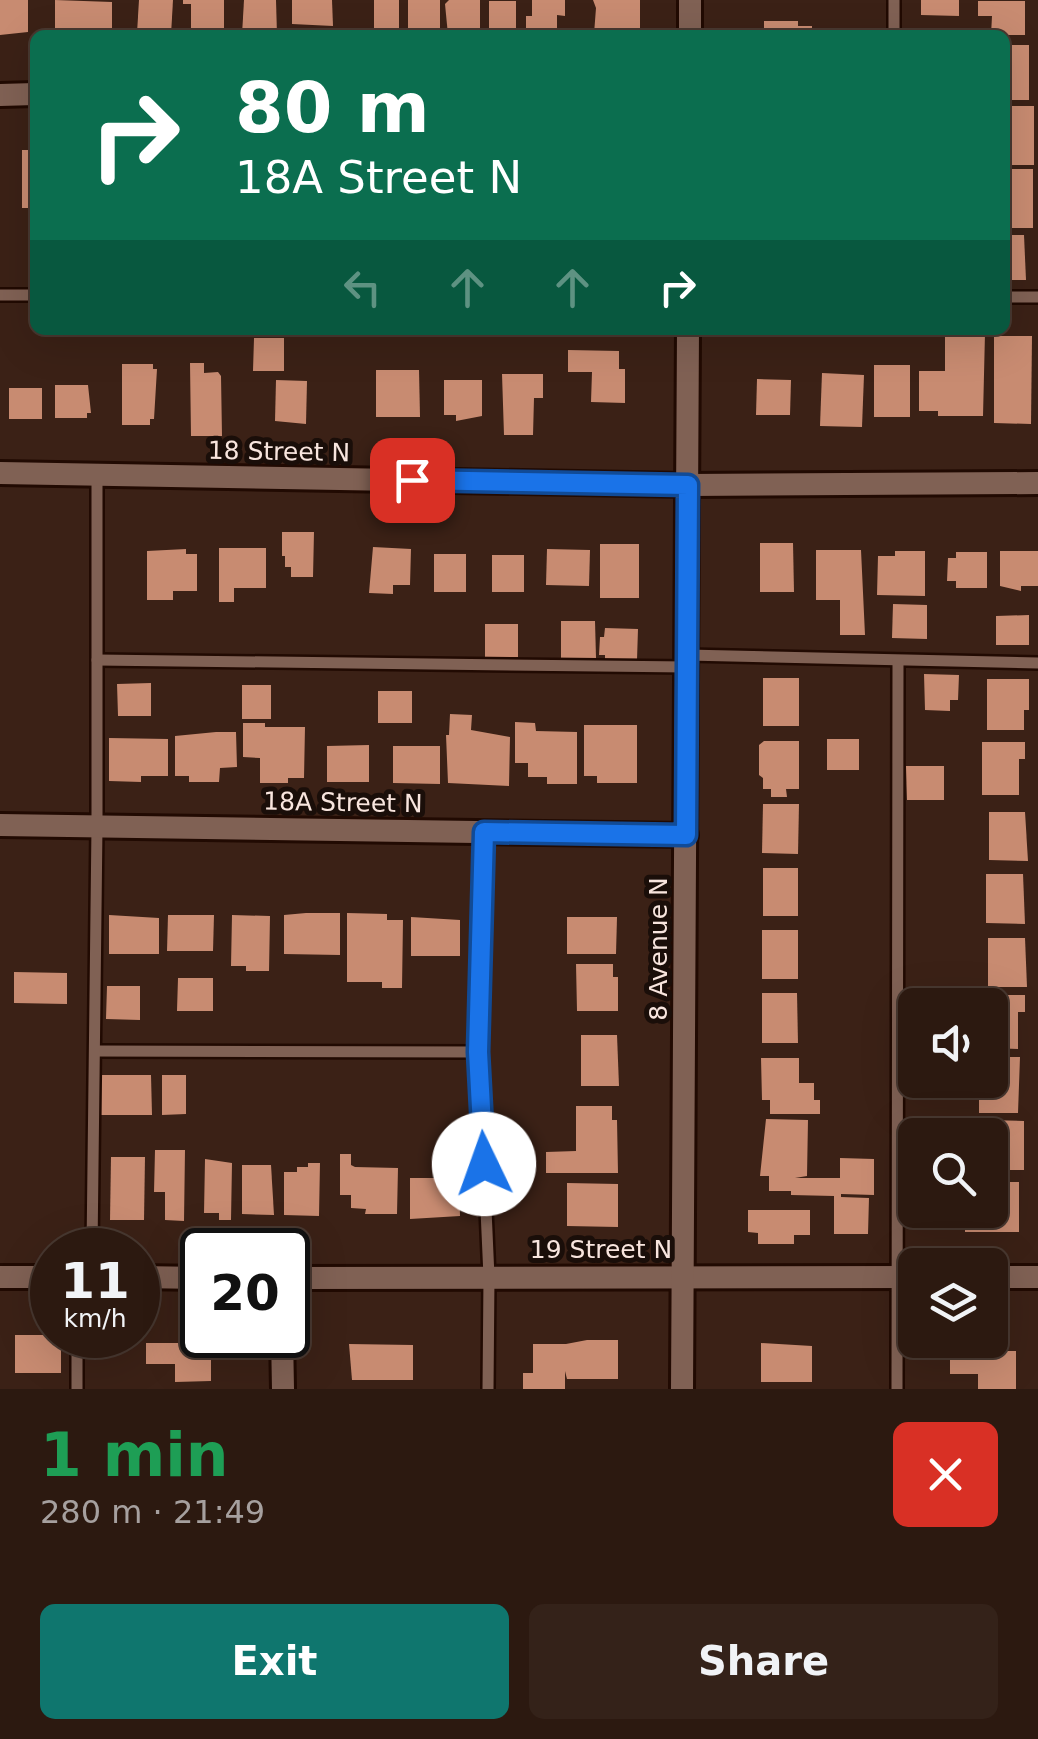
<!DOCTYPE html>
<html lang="en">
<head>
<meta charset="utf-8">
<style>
  body { margin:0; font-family:"DejaVu Sans",sans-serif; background:#342219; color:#f1f3f6; height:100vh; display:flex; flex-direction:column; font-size:38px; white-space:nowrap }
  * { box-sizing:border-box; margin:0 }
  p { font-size:32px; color:#a6a09f }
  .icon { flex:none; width:55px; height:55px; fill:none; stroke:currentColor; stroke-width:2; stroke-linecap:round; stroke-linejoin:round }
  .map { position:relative; height:1389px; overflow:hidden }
  .panel { display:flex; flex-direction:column; background:#2c1910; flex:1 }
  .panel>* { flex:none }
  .hud { position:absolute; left:30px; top:30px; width:980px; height:305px; border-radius:15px; box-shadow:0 10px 40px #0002,0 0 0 2px #483830; background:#0b6e4f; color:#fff; overflow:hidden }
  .controls { position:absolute; left:898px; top:988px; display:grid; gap:20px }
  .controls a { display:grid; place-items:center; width:110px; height:110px; border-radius:15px; background:#2c1910; box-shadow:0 10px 40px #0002,0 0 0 2px #483830; font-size:50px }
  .speed { position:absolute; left:30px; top:1228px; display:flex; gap:20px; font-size:50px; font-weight:700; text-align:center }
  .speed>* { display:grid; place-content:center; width:130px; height:130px; border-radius:50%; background:#2c1910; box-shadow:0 10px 40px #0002,0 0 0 2px #483830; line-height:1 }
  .speed small { font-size:25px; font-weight:400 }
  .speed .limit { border:5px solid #111; border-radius:15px; background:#fff; color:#111 }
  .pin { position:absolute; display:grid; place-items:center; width:85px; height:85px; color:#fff; margin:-42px; border-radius:20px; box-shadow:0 5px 15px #0006 }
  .me { position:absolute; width:110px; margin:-55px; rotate:357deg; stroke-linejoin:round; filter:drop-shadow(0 0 8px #0008) }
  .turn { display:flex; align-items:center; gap:35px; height:210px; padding:0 40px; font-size:45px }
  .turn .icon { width:130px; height:130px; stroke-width:2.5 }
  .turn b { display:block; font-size:70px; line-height:85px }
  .lanes { display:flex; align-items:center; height:95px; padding:0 40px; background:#0003; justify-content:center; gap:50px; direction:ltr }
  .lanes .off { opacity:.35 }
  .round { display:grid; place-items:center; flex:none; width:105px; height:105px; border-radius:15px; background:#342219 }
  .head { display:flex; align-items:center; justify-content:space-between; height:170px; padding:0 40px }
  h1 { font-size:60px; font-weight:600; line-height:75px; color:#1e9e55 }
  .button { display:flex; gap:20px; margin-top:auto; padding:20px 40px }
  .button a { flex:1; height:115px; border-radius:15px; background:#0f766e; color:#fff; font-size:40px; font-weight:600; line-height:115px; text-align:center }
  .button a+a { background:#342219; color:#f1f3f6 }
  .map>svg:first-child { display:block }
  .building { fill:#c88b71 }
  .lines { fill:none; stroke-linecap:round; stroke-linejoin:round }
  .lane-casing { stroke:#210a02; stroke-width:16 }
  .street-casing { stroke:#210a02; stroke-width:28 }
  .lane { stroke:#806154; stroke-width:11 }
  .street { stroke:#806154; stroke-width:22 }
  .route-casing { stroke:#114b97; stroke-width:25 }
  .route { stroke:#1a73e8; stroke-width:18 }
  .labels { text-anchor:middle; stroke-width:10; stroke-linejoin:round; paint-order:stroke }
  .street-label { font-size:25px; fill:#f8e5de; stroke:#1a0e09 }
</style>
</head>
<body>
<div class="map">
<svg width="1038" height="1389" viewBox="0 0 1038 1389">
  <rect width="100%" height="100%" fill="#3b2116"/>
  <g class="building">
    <polygon points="0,0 28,0 28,32 0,35"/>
    <polygon points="55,0 112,2 112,35 72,35 72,30 55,29"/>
    <polygon points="139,0 173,0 171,35 137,33"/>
    <polygon points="183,0 224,0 224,33 206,33 206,28 191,28 191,4 183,4"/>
    <polygon points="244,0 276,0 277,35 242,35"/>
    <polygon points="292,0 332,0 333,26 292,24"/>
    <rect x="374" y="0" width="25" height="35"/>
    <rect x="408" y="0" width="32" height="35"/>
    <polygon points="449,0 480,0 480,35 448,35 445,4"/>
    <polygon points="532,0 565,0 565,16 557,15 557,35 526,35 526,16 532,16"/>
    <polygon points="593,0 640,0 640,29 634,34 594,34 596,8"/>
    <polygon points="921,0 959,0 959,16 921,15"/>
    <rect x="489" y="1" width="27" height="34"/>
    <polygon points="978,1 1025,1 1025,35 991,35 992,16 978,16"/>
    <polygon points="764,21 798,21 798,26 812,26 812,35 764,35"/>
    <rect x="1005" y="45" width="24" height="55"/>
    <rect x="1005" y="106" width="29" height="59"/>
    <polygon points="31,145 35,145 35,208 22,208 22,150 31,150"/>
    <rect x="1005" y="169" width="28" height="59"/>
    <polygon points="1005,235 1024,235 1026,280 1005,280"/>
    <polygon points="945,333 985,333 983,416 938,416 938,411 919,411 919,371 945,371"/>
    <polygon points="994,336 1032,336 1031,424 994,423"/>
    <polygon points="254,338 284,338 284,371 253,371"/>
    <polygon points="568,350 619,351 619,369 625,369 625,403 591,402 592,372 568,372"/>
    <polygon points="190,363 204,363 204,373 218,372 221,376 222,436 191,436"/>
    <polygon points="122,364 153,364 153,369 157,369 154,419 150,419 150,425 122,425"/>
    <rect x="874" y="365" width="36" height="52"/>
    <polygon points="376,370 419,370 420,417 376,417"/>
    <polygon points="822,373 864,375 862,427 820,426"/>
    <polygon points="502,374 543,374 543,398 534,398 533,435 504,435"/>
    <polygon points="757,379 791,380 790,415 756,415"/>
    <polygon points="276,380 307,381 306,424 275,421"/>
    <polygon points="444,380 482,380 482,416 456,421 456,415 444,415"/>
    <polygon points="55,385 88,385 91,413 87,413 87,418 55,418"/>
    <rect x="9" y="388" width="33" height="31"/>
    <polygon points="282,532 314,532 313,577 291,577 291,567 285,567 285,556 282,556"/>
    <polygon points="760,543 793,543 794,592 760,592"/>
    <rect x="600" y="544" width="39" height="54"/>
    <polygon points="373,547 411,549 410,585 393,585 393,594 369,593"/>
    <polygon points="219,548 266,548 266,588 234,588 234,602 219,602"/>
    <polygon points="186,549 186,554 197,554 197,591 173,591 173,600 147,600 147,551"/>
    <polygon points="547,549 590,550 589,586 546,585"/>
    <polygon points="816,550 861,550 865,635 840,635 840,600 816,600"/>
    <polygon points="895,551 925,551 925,596 877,595 878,556 895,556"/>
    <polygon points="1000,551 1038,551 1038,586 1021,586 1021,591 1000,586"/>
    <polygon points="956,552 987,552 987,588 956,588 956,581 947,581 948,558 956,558"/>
    <rect x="434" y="554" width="32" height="38"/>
    <rect x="492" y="555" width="32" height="37"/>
    <polygon points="893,604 927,605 927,639 892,638"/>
    <polygon points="1029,615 1029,645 996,645 996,616"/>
    <polygon points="561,621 595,621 596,658 561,658"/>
    <polygon points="485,624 518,624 518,657 485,658"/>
    <polygon points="605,628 638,629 637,660 605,659 605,655 599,655 600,637 604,637"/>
    <polygon points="924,674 959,675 958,700 950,700 950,711 925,710"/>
    <rect x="763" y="678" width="36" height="48"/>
    <polygon points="987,679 1029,679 1029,710 1024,710 1024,730 987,730"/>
    <polygon points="151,683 151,716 118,716 117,684"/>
    <rect x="242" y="685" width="29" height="34"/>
    <rect x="378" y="691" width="34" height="32"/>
    <polygon points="450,714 472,715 471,730 510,737 509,786 448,783 446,735 449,735"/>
    <polygon points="515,722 535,723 536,731 577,732 577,784 547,784 547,777 528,777 528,763 515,763"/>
    <polygon points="243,723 265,723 265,727 305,727 304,778 288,778 288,783 260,783 260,758 243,757"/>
    <polygon points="584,725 637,725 637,783 597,783 597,776 584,776"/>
    <polygon points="216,732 236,732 237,767 220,768 219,782 189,782 189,776 175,776 175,736"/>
    <polygon points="109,738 168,739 168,776 141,776 141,782 109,781"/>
    <rect x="827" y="739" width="32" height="31"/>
    <polygon points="764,741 799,741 799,789 786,789 787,797 771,797 771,789 763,789 763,778 759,775 759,745"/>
    <polygon points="982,742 1025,742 1025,759 1019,759 1019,795 982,795"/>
    <polygon points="369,745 369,782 327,782 327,746"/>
    <polygon points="393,746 440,746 440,784 393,783"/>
    <polygon points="906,766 944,766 944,800 907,800"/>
    <polygon points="763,804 799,804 798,854 762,853"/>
    <polygon points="989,812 1025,812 1028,861 989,860"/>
    <rect x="763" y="868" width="35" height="48"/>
    <polygon points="986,874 1023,874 1025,924 986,923"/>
    <polygon points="306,913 340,913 340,955 284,954 284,915"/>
    <polygon points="347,913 387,914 387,920 403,920 402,988 382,988 382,982 347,982"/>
    <polygon points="109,915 159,918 159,954 109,954"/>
    <polygon points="168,915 214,915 213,951 167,951"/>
    <polygon points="232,915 270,916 269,971 246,971 246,966 231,966"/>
    <polygon points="411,917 460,920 460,956 411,956"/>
    <polygon points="567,917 617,917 616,954 567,954"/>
    <rect x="762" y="930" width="36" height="49"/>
    <polygon points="988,938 1025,938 1027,987 988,987"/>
    <polygon points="576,964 613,964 613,977 618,977 618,1011 577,1011"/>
    <polygon points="14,972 67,973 67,1004 14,1003"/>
    <polygon points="178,978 213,978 213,1011 177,1011"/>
    <polygon points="107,986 140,986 140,1020 106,1019"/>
    <polygon points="762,993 797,993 798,1043 762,1043"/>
    <polygon points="982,995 1025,995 1025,1012 1018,1012 1018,1049 990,1048 990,1005 981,1005"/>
    <rect x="907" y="1011" width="8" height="41"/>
    <polygon points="581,1035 617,1035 619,1086 581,1086"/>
    <polygon points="904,1054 915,1054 915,1082 904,1083"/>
    <polygon points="990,1057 1020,1057 1018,1113 979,1113 979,1080 990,1080"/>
    <polygon points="761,1058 799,1058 799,1083 814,1083 814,1100 820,1100 820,1114 770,1114 770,1100 762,1100"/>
    <polygon points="101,1075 151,1075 152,1115 101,1115"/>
    <polygon points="162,1075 186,1075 186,1114 162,1115"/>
    <polygon points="576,1106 612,1106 612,1120 617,1120 618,1173 546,1173 546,1152 576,1151"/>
    <polygon points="906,1118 939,1119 939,1135 915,1135 915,1152 905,1152"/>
    <polygon points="766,1119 808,1120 807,1176 795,1178 840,1178 840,1158 874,1159 874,1195 841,1194 841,1197 869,1198 868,1234 834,1234 834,1196 791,1195 791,1191 769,1191 769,1176 760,1176"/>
    <polygon points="988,1120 1024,1121 1024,1170 990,1170"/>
    <polygon points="155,1150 185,1150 184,1221 165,1220 165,1192 154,1192"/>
    <polygon points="340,1154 351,1154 351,1165 355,1167 398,1168 397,1214 365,1214 366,1209 351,1208 351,1195 340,1195"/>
    <polygon points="111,1157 145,1157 144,1220 110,1220"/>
    <polygon points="205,1159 232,1163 231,1220 219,1220 219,1213 204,1213"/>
    <polygon points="308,1163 320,1163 319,1216 284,1215 284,1172 297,1172 297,1167 308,1167"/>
    <polygon points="242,1165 271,1165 274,1215 242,1214"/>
    <polygon points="410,1178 459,1178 460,1216 410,1219"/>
    <rect x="906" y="1181" width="9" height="29"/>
    <polygon points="990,1182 1019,1182 1019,1232 965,1232 965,1210 990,1210"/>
    <polygon points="567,1183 618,1184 618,1227 567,1226"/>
    <polygon points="748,1210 810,1210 810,1235 794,1235 794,1244 758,1244 758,1233 748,1232"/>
    <rect x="15" y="1335" width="46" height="38"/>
    <polygon points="587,1340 618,1340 618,1379 567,1379 565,1371 565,1389 523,1389 523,1373 533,1373 533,1344 566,1344"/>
    <polygon points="146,1343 211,1343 211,1381 175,1382 175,1364 146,1364"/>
    <polygon points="761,1343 812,1346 812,1382 761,1382"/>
    <polygon points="349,1344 413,1345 413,1380 352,1380"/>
    <polygon points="950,1351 1016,1351 1016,1389 978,1389 978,1374 950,1374"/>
  </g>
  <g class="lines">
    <defs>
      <g id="lane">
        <polyline points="894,0 894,35"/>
        <polyline points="0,295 35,295"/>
        <polyline points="1005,297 1038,297"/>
        <polyline points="687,655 1038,663"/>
        <polyline points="97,660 687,667"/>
        <polyline points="484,832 479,1052 489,1277 488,1389"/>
        <polyline points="95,1051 479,1052"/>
        <polyline points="92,1250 97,826 97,475"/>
        <polyline points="77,1335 77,1389"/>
        <polyline points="897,1389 898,661"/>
      </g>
      <g id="street">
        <polyline points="690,35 690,0"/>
        <polyline points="0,95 35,94"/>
        <polyline points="0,473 688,485 1038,483"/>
        <polyline points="0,825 686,835"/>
        <polyline points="0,1277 52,1277"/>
        <polyline points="138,1277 202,1278"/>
        <polyline points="990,1277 1038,1277"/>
        <polyline points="288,1278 915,1277"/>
        <polyline points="282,1335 283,1389"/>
        <polyline points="682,1389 688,330"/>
      </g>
    </defs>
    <use href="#lane" class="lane-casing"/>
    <use href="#street" class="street-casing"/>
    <use href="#lane" class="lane"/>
    <use href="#street" class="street"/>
  </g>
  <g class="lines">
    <defs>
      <polyline id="route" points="412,480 688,485 686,835 484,832 478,1052 484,1164"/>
    </defs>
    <use href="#route" class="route-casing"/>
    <use href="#route" class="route"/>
  </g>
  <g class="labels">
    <g class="street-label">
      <text transform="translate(279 451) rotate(1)" y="9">18 Street N</text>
      <text transform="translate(343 802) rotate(1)" y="9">18A Street N</text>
      <text transform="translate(658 949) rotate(-90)" y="9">8 Avenue N</text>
      <text x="601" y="1258">19 Street N</text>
    </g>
  </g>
</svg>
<div class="controls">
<a><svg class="icon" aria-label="sound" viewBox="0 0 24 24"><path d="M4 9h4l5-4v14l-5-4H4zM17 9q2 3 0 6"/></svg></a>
<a><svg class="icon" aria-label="search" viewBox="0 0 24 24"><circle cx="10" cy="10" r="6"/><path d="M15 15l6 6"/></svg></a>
<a><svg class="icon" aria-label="layers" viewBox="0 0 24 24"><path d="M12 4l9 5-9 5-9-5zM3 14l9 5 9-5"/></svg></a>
</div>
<div class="speed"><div>11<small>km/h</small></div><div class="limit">20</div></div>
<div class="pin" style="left:412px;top:480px;background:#d93025"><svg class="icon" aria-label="arrive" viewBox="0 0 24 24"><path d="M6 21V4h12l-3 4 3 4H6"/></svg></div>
<svg class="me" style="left:484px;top:1164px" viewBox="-20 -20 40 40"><circle r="19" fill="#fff"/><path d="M0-13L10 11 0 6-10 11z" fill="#1a73e8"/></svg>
<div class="hud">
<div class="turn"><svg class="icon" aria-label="right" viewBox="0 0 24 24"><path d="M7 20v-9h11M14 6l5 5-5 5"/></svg><div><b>80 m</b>18A Street N</div></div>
<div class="lanes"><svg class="icon off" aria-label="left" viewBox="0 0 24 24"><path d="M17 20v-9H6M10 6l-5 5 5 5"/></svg><svg class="icon off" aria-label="ahead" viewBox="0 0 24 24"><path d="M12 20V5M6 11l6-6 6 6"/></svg><svg class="icon off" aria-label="ahead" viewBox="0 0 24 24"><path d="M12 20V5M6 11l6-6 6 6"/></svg><svg class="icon" aria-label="right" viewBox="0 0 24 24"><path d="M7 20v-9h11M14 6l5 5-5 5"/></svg></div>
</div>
</div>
<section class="panel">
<div class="head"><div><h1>1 min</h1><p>280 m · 21:49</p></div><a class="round" style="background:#d93025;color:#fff"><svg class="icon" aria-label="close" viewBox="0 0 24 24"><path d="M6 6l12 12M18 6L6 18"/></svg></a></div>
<div class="button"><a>Exit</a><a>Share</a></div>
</section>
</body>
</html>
